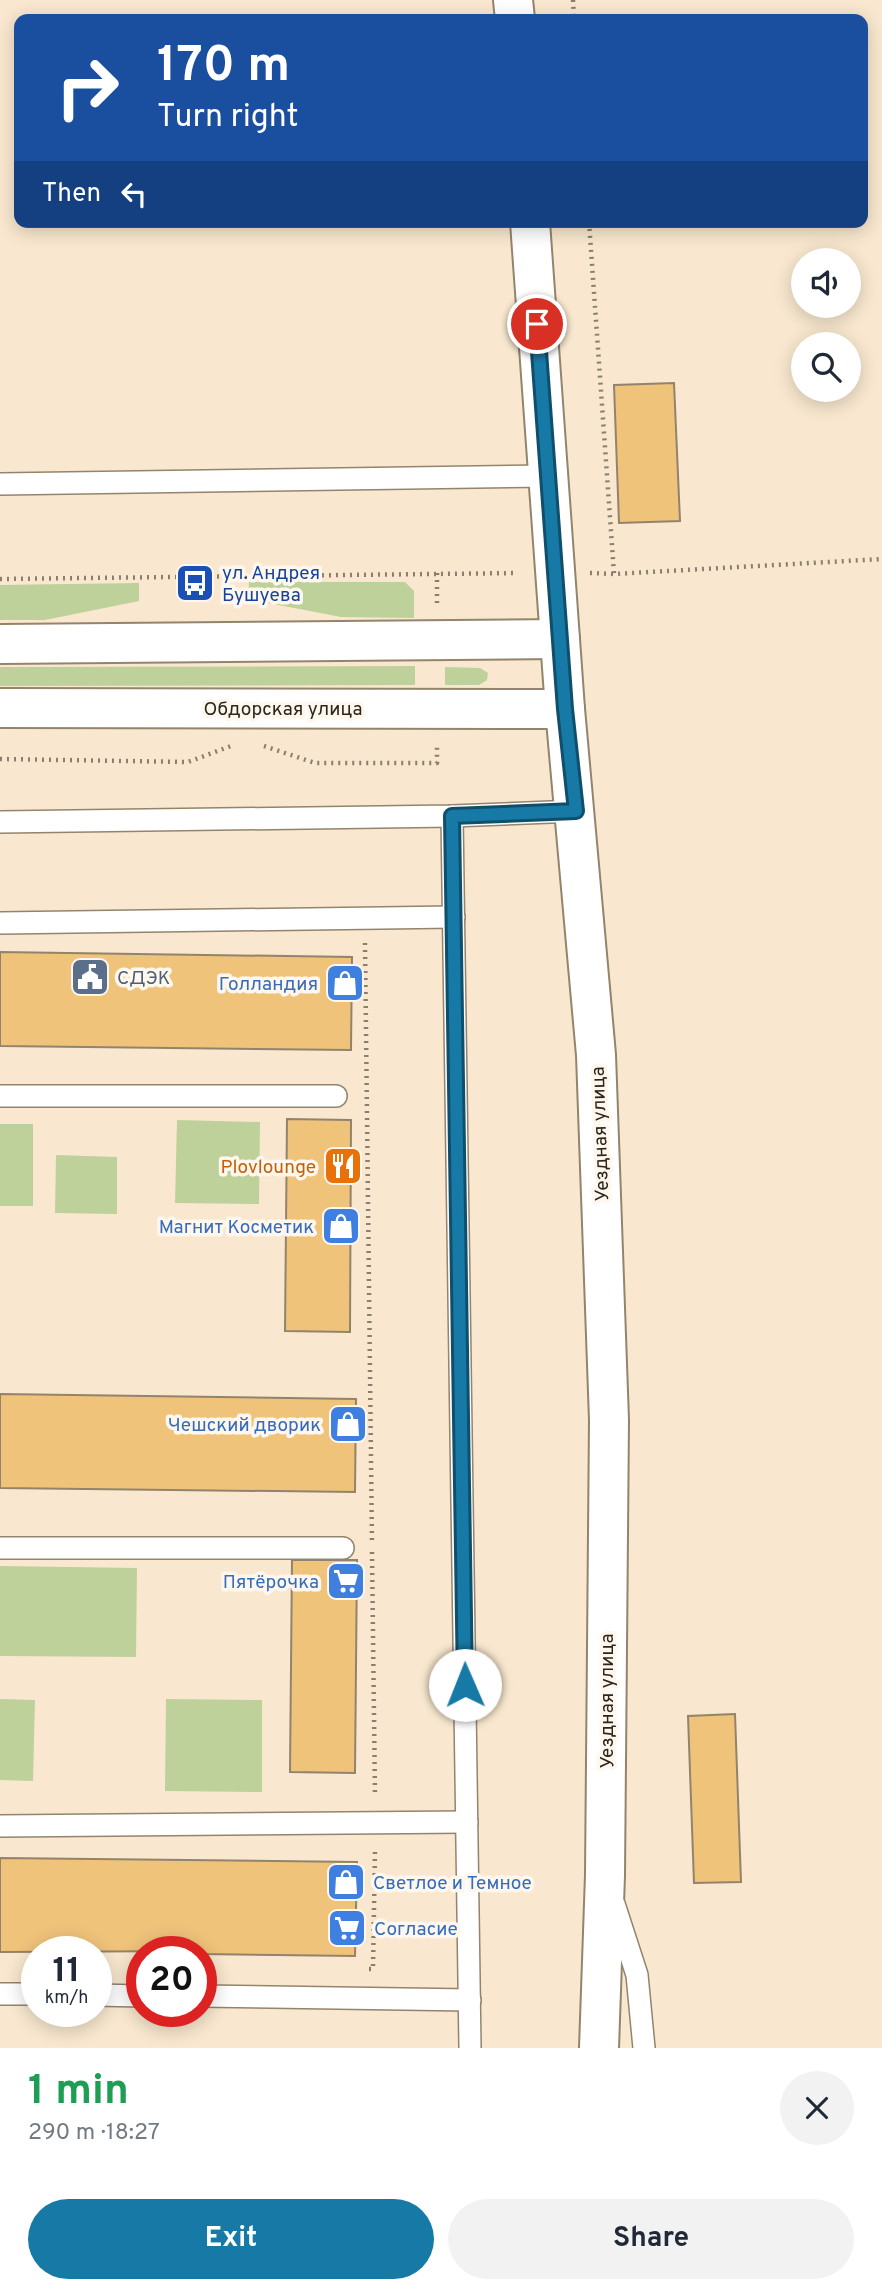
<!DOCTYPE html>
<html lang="en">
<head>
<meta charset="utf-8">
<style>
  body { margin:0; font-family:Overpass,sans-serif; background:#f2f2f3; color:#1f2937; height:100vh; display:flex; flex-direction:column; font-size:26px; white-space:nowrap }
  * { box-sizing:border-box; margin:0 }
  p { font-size:23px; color:#747a83 }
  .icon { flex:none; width:38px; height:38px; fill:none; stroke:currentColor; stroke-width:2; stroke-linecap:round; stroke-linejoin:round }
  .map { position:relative; height:2048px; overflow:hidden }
  .side { display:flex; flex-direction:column; background:#fff; flex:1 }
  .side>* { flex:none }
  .guide { position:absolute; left:14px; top:14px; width:854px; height:214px; border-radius:14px; box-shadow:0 4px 18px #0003; background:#1a4fa0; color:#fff; overflow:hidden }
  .buttons { position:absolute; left:791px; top:248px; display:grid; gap:14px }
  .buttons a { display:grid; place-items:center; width:70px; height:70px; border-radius:50%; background:#fff; box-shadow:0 4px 18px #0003; font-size:35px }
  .speed { position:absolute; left:21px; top:1936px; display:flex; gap:14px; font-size:35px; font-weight:700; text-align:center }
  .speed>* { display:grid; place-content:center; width:91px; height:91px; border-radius:50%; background:#fff; box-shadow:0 4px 18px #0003; line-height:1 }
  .speed small { font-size:18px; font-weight:400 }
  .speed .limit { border:10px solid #d22; background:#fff; color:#111 }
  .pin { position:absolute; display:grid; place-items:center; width:60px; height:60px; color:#fff; margin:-30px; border:4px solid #fff; border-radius:50%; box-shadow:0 2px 7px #0007 }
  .me { position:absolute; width:77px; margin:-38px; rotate:359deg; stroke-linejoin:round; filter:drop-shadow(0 0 5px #0008) }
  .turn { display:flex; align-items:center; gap:24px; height:147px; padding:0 28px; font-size:32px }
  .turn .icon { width:91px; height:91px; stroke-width:2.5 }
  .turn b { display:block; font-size:49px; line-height:60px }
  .then { display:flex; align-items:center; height:66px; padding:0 28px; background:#0003; gap:14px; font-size:26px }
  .round { display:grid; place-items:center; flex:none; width:74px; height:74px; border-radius:37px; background:#f2f2f3 }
  .summary { display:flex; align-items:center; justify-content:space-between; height:119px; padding:0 28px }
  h1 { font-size:42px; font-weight:700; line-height:52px; color:#1e9e55 }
  .primary-button { display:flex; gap:14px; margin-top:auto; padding:14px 28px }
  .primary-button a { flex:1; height:80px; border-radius:42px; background:#1779a5; color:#fff; font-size:28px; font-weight:700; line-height:80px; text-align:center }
  .primary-button a+a { background:#f2f2f3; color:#1f2937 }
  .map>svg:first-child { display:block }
  .green { fill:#bed19a }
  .building { fill:#f0c37b; stroke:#92836c; stroke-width:2 }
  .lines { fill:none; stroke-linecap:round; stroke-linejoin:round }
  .lane-casing { stroke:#93846d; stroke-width:24 }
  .secondary-casing { stroke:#93846d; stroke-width:42 }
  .path { stroke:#8a7f6f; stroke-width:4.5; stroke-dasharray:2 5; stroke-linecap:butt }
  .lane { stroke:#fff; stroke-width:21 }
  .secondary { stroke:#fff; stroke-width:38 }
  .route-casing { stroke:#0f4f6b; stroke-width:18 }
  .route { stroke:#1779a5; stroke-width:12 }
  .labels { text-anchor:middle; stroke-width:7; stroke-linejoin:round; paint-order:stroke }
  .transit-label { font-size:19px; fill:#164399; stroke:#fef7ed; text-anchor:start }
  .street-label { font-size:19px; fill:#2c261d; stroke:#fef7ed }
  .service-label { font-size:19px; fill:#4e5e75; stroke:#fef7ed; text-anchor:start }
  .shop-label { font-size:19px; fill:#366cbe; stroke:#fef7ed; text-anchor:end }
  .food-label { font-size:19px; fill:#c56008; stroke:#fef7ed; text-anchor:end }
</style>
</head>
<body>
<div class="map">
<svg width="882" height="2048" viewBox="0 0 882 2048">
  <rect width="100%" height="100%" fill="#f9e8cf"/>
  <g class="green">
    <polygon points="249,582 405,582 414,591 414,618 341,617 248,599"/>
    <polygon points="139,583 139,601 45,620 0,620 0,585"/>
    <polygon points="415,666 415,685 0,686 0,667"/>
    <polygon points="445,667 480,668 488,673 487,680 479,685 445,685"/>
    <polygon points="177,1120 260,1122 259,1204 175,1203"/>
    <rect x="0" y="1124" width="33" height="82"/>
    <polygon points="56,1155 117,1157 117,1214 55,1213"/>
    <polygon points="0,1566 137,1568 136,1657 0,1656"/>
    <polygon points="0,1699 35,1700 33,1781 0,1780"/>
    <polygon points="166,1699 262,1700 262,1792 165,1791"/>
  </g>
  <g class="building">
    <polygon points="674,383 680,521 619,523 614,385"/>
    <polygon points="0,952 352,957 351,1050 0,1046"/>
    <polygon points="287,1119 351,1120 350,1332 285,1331"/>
    <polygon points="0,1394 356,1399 355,1492 0,1488"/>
    <polygon points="292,1560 357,1560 355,1773 290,1772"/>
    <polygon points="735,1714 741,1882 694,1883 688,1716"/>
    <polygon points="0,1858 357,1862 355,1956 201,1954 201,1951 0,1952"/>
  </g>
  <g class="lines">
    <defs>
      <g id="lane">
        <polyline points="0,484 549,476"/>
        <polyline points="452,816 470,2048"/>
        <polyline points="0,822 452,816 576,811"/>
        <polyline points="0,923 454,917"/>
        <polyline points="0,1096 336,1096"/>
        <polyline points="0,1548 343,1548"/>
        <polyline points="0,1826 467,1822"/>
        <polyline points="614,1904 637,1975 644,2048"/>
        <polyline points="0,1994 37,1994"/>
        <polyline points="96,1995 142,1996"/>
        <polyline points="201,1996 470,2000"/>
      </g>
      <g id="secondary">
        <polyline points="513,0 515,19"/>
        <polyline points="530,222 565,709 596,1055 609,1420 605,1875 599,2048"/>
        <polyline points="0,644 560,639"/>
        <polyline points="0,708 565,709"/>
      </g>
    </defs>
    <use href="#lane" class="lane-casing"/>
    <use href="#secondary" class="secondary-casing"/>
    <g class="path">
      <polyline points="573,0 574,19"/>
      <polyline points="589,222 614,574 882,559"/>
      <polyline points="437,573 437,604"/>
      <polyline points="590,573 614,574"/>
      <polyline points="0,579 518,573"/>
      <polyline points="264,746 315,763 437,763 437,745"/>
      <polyline points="0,759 188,762 231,746"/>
      <polyline points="365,943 372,1544"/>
      <polyline points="372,1552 375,1796"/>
      <polyline points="369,1969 373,1969 375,1850"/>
    </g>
    <use href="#lane" class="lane"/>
    <use href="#secondary" class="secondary"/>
  </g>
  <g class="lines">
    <defs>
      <polyline id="route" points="465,1685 452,816 576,811 565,709 537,324"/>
    </defs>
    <use href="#route" class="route-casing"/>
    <use href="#route" class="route"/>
  </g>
  <defs>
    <symbol id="bus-square" viewBox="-11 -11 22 22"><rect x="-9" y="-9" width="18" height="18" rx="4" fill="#1a4fb4" stroke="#fef7ed"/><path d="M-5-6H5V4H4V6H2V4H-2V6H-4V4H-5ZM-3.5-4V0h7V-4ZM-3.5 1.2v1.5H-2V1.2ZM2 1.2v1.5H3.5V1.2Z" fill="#fff"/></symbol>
    <symbol id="civic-square" viewBox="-11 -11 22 22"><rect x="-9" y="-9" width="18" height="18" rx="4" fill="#5c6f8a" stroke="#fef7ed"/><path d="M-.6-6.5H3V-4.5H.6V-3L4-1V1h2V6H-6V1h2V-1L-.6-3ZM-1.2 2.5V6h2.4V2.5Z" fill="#fff"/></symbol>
    <symbol id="shop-square" viewBox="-11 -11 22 22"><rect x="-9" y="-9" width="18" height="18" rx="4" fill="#3f7fe0" stroke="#fef7ed"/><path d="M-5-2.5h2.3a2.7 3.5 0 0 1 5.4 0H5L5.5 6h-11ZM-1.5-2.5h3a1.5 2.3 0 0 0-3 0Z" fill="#fff"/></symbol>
    <symbol id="restaurant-square" viewBox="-11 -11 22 22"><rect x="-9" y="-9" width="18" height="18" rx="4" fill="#e8710a" stroke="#fef7ed"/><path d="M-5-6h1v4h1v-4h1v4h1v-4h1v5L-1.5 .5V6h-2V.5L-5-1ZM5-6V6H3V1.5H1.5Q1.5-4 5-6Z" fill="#fff"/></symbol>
    <symbol id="supermarket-square" viewBox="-11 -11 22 22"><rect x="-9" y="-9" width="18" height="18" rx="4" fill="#3f7fe0" stroke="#fef7ed"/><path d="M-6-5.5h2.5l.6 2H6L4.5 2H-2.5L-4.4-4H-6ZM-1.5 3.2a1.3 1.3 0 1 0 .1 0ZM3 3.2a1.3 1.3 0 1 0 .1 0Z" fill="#fff"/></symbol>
  </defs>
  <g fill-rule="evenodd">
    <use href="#bus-square" x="173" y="561" width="44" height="44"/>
    <use href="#civic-square" x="68" y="955" width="44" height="44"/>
    <use href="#shop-square" x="323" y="961" width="44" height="44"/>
    <use href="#restaurant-square" x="321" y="1144" width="44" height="44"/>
    <use href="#shop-square" x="319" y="1204" width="44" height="44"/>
    <use href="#shop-square" x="326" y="1402" width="44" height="44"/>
    <use href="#supermarket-square" x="324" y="1559" width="44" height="44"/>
    <use href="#shop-square" x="324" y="1860" width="44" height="44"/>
    <use href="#supermarket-square" x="325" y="1906" width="44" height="44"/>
  </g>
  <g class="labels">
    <g class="transit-label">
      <text x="222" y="579">ул. Андрея<tspan x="222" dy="22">Бушуева</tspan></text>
    </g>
    <g class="street-label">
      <text x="283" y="715">Обдорская улица</text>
      <text transform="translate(599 1134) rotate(-92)" y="7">Уездная улица</text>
      <text transform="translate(606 1701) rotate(-90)" y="7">Уездная улица</text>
    </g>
    <g class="service-label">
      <text x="117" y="984">СДЭК</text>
    </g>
    <g class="shop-label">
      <text x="318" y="990">Голландия</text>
      <text x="314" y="1233">Магнит Косметик</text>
      <text x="321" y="1431">Чешский дворик</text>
      <text x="319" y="1588">Пятёрочка</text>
      <text x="373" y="1889" text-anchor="start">Светлое и Темное</text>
      <text x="374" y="1935" text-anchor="start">Согласие</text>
    </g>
    <g class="food-label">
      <text x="316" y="1173">Plovlounge</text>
    </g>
  </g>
</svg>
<div class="buttons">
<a><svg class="icon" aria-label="sound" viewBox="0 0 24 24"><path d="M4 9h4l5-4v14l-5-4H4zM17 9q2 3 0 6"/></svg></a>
<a><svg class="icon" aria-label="search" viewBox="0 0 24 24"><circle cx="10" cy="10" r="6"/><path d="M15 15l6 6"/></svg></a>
</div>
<div class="speed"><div>11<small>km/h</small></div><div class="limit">20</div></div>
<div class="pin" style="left:537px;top:324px;background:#d93025"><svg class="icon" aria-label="arrive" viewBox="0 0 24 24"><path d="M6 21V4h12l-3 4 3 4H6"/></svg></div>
<svg class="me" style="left:465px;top:1685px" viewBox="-20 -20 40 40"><circle r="19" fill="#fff"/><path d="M0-13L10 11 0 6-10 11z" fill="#1779a5"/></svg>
<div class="guide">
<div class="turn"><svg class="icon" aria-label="right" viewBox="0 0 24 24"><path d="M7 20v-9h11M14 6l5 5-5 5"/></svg><div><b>170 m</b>Turn right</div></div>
<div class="then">Then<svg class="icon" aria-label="left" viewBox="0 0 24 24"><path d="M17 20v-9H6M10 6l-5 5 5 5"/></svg></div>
</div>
</div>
<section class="side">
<div class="summary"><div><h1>1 min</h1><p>290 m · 18:27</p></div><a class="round"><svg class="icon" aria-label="close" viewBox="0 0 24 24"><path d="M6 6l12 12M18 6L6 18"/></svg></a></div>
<div class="primary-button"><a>Exit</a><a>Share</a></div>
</section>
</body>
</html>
